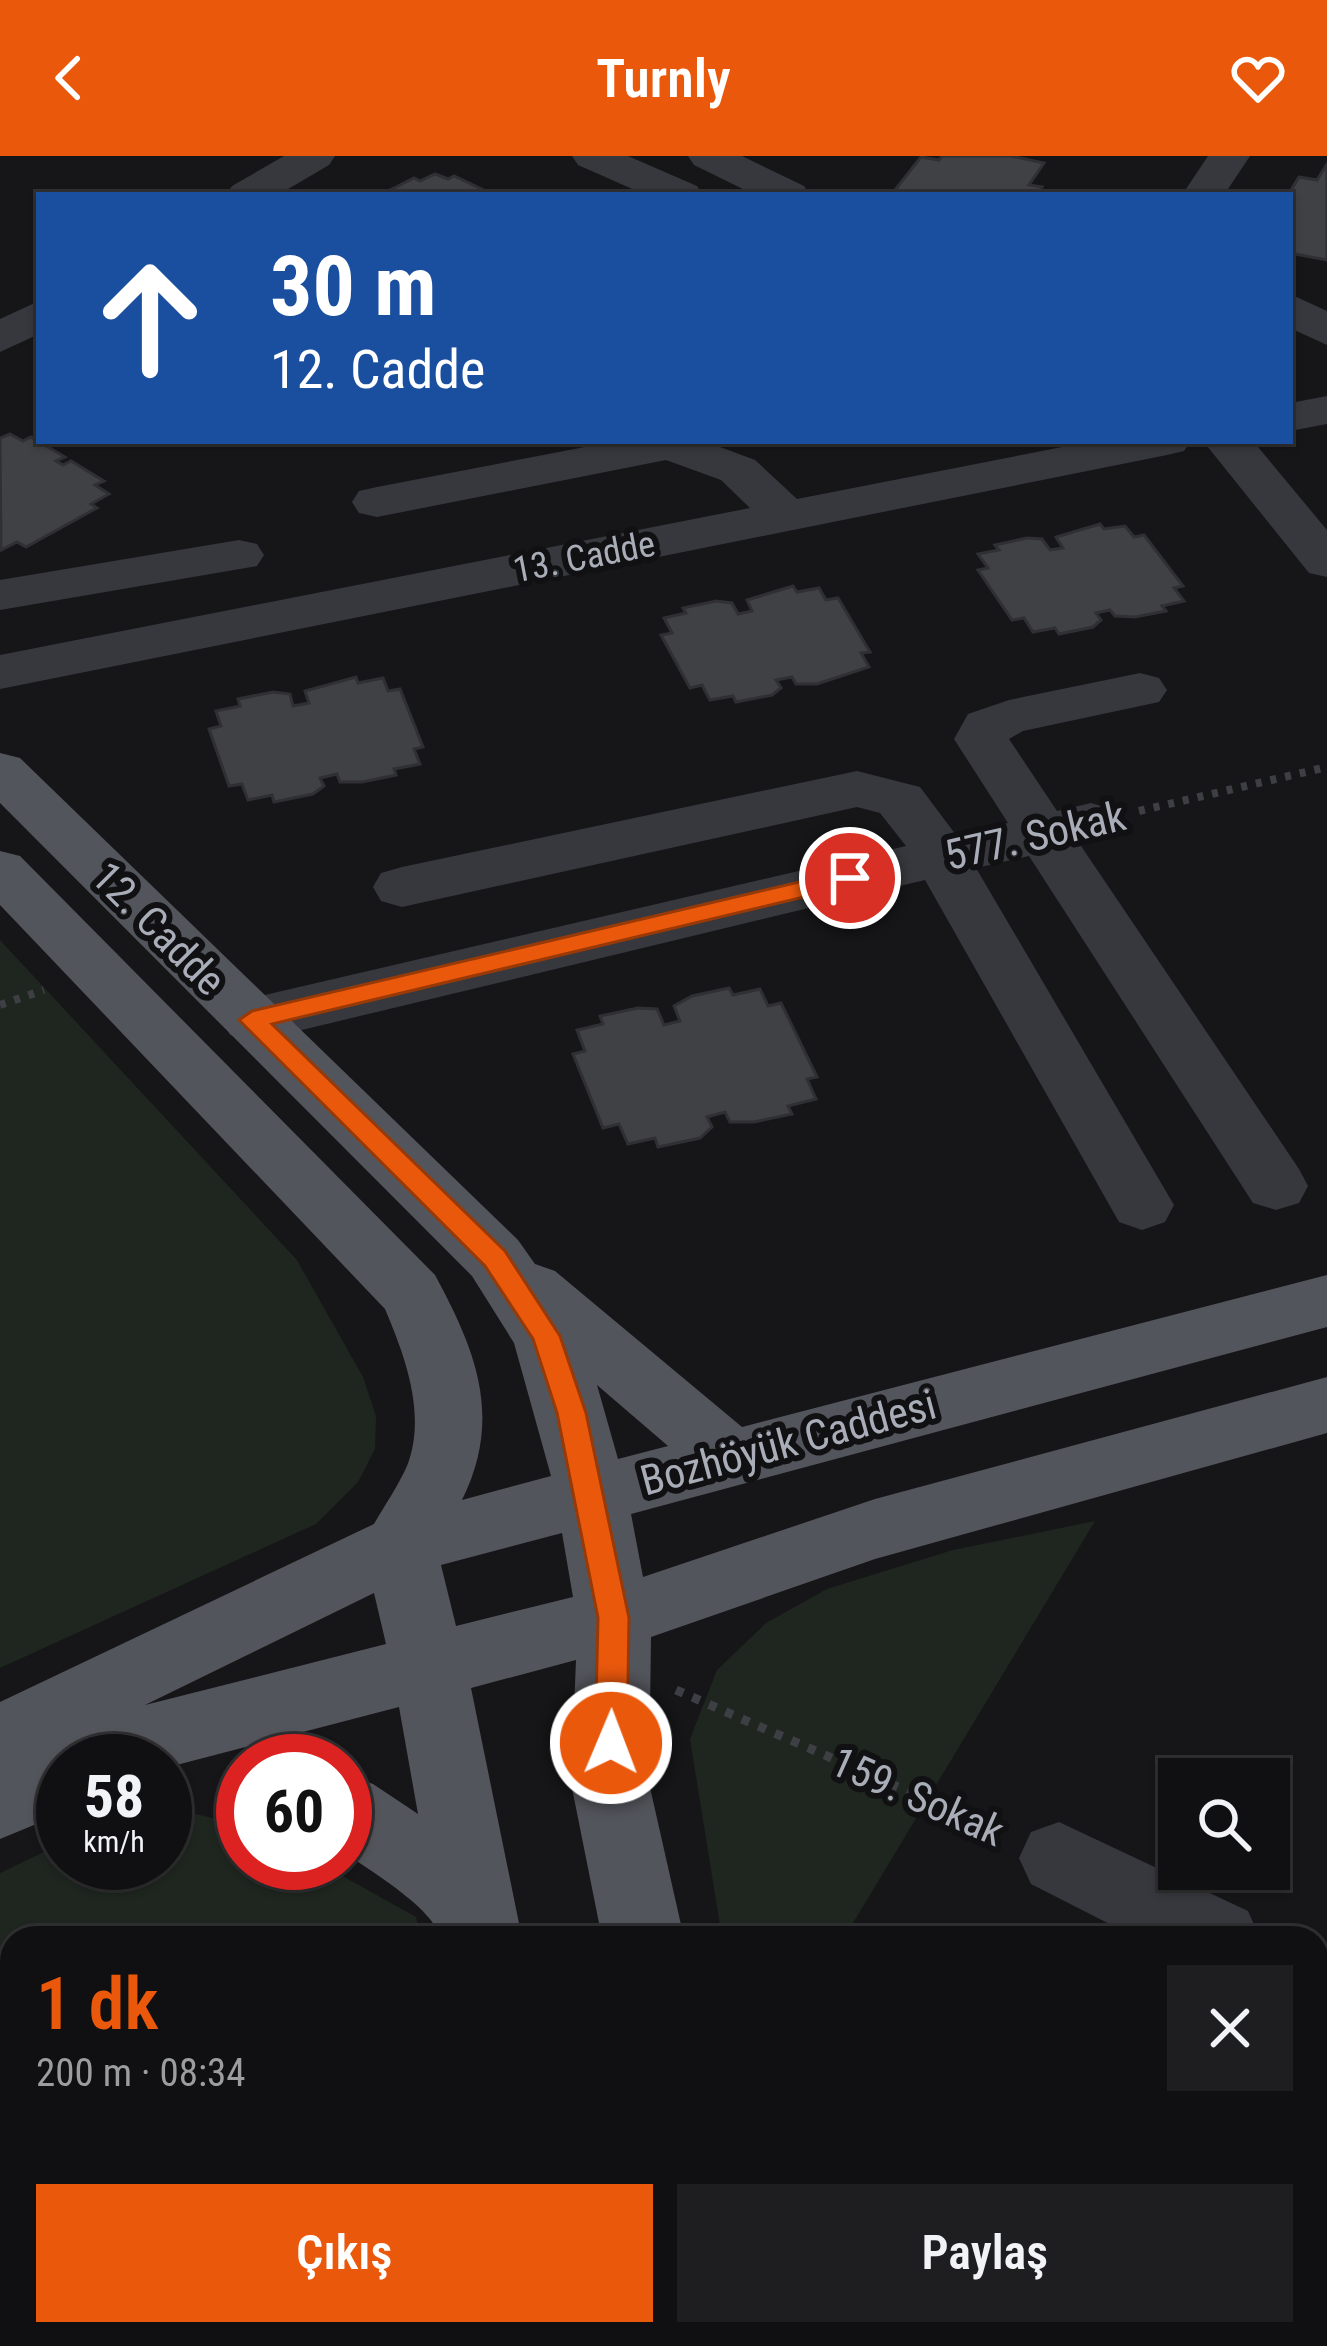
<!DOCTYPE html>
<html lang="tr">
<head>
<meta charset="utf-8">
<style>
  body { margin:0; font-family:"Roboto Condensed",sans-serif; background:#1e1e20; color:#f1f3f6; height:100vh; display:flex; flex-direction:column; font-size:45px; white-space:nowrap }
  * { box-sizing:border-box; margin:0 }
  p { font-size:39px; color:#9c9d9f }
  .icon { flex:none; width:66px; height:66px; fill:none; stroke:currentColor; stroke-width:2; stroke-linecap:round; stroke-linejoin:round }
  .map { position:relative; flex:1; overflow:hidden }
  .drawer { position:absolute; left:0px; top:1770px; width:1329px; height:420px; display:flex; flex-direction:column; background:#101012; border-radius:36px 36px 0 0; box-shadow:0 3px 9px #0004,0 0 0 3px #303032 }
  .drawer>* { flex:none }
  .hud { position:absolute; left:36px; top:36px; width:1257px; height:252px; border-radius:0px; box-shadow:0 3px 9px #0004,0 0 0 3px #303032; background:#1a4fa0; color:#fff; overflow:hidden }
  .buttons { position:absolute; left:1158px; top:1602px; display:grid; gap:24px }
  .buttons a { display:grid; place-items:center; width:132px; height:132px; border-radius:0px; background:#101012; box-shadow:0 3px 9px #0004,0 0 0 3px #303032; font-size:60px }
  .speed { position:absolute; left:36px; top:1578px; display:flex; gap:24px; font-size:60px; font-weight:700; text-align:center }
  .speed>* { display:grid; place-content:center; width:156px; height:156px; border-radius:50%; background:#101012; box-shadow:0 3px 9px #0004,0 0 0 3px #303032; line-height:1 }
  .speed small { font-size:30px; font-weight:400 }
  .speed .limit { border:18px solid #d22; background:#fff; color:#111 }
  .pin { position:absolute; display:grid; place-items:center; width:102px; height:102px; color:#fff; margin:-51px; border:6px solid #fff; border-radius:50%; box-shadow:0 3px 12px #0007 }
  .me { position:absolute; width:132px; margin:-66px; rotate:1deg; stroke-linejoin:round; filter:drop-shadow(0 0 9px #0008) }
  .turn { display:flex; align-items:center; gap:42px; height:252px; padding:0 36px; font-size:54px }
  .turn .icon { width:156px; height:156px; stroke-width:2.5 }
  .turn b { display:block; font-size:84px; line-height:102px }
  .round { display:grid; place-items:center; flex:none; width:126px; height:126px; border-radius:0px; background:#1e1e20 }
  .summary { display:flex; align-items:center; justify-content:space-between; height:204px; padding:0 36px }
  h1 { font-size:72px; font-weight:600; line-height:90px; color:#ea580c }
  .primary-button { display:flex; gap:24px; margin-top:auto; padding:24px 36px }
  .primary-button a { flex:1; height:138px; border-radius:0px; background:#ea580c; color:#fff; font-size:48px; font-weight:600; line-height:138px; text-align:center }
  .primary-button a+a { background:#1e1e20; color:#f1f3f6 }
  header { display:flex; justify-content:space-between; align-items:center; height:156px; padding:0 36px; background:#ea580c; color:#fff; font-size:54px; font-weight:600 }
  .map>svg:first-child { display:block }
  .green { fill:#1e261f }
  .building { fill:#404145; stroke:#303034; stroke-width:3 }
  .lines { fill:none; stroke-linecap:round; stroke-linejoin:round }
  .path-far1 { stroke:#3d3f44; stroke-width:8; stroke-dasharray:6 9; stroke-linecap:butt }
  .path { stroke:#3d3f44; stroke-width:9; stroke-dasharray:8 10; stroke-linecap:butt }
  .minor { fill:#37383d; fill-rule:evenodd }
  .major { fill:#53555c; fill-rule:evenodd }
  .route { fill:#ea580c; stroke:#983908; stroke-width:3 }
  .labels { text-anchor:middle; stroke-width:12; stroke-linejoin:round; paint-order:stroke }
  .far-street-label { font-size:36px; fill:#a8adb8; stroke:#111113 }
  .street-label { font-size:42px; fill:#a8adb8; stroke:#111113 }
</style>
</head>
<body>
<header><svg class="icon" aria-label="back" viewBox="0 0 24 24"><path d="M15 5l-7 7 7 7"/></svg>Turnly<svg class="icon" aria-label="heart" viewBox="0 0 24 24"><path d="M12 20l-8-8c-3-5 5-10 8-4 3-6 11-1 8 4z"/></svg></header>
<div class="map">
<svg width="1327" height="2190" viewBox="0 0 1327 2190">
  <rect width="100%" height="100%" fill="#161618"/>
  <g class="green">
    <polygon points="0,784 297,1104 363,1221 376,1260 375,1293 358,1326 316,1368 0,1512"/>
    <polygon points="1095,1365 844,1782 722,1782 690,1583 717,1514 766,1467 827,1433 953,1394"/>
    <polygon points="165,1651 243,1669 243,1707 319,1707 416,1761 421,1782 12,1782 12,2178 499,2178 501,2190 0,2190 0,1717 63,1687 63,1707 165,1707"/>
  </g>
  <g class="building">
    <polygon points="942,0 1011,0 1044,7 1029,29 1042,31 1037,39 891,39 921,1 939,4"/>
    <polygon points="1327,8 1327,104 1290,97 1288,39 1299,21 1317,24"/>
    <polygon points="435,18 448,23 454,20 488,36 380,39 414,22 420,25"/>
    <polygon points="10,278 23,285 31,281 65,301 56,305 63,309 71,305 104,325 95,329 109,338 91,348 97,352 26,391 17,386 1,394 0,282"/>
    <polygon points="1100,368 1104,373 1125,370 1134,381 1144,379 1183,430 1174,432 1184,445 1162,450 1166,455 1135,461 1115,460 1110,454 1096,457 1101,464 1093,471 1059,478 1055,472 1033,476 1024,462 1012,464 978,414 988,412 978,398 999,394 995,389 1027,382 1042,383 1050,394 1063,392 1056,381"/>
    <polygon points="793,430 797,436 819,432 826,444 838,442 870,496 861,497 869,511 817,528 796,528 792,521 776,524 781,532 772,539 736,546 733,540 710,544 702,529 690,532 661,479 672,477 664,462 686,457 683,452 716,445 732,447 738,458 752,455 747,444"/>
    <polygon points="356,521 358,527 383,522 388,535 400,533 423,591 414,593 420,608 394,613 396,619 362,626 340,626 337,618 320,622 324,630 313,638 274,646 272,639 248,644 242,628 229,630 209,573 221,570 216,555 240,550 238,543 273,536 290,538 293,550 309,547 305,535"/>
    <polygon points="729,832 733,839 760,833 768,850 781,847 817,921 807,923 816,943 788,950 792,958 754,966 730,966 725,956 707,961 712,971 700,982 658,991 655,982 628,988 619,968 603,972 573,898 585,895 577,874 603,868 600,860 638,852 657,853 664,869 680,865 674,850 692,840"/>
  </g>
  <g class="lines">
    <g class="path-far1">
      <polyline points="1139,655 1327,611"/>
      <polyline points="0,849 44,834"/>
    </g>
    <g class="path">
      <polyline points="676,1534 1003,1677"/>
      <polyline points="0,2092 12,2088"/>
      <polyline points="355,2178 356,2190"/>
    </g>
    <g class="minor">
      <polygon points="284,0 335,0 329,9 278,39 226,39 232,30"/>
      <polygon points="572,0 628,0 697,30 703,39 646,39 578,9"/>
      <polygon points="688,0 742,0 804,30 810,39 755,39 694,9"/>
      <polygon points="1208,0 1250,0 1224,39 1182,39"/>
      <polygon points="1290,138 1327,155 1327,189 1290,172"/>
      <polygon points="39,145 39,178 0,196 0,163"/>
      <polygon points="1327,240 1327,268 1290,275 1290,247"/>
      <polygon points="616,285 704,285 755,304 797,343 1093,285 1191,285 1184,295 1167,299 0,533 0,499 750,352 721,324 666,304 377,361 359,357 352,346 359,335 377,331"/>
      <polygon points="1203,285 1253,285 1327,374 1327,421 1309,417"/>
      <polygon points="239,384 257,388 264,399 257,410 0,454 0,424"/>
      <polygon points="1140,517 1159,522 1167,534 1159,546 1023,575 1009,583 1057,655 1091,647 1111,653 1119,666 1111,679 1079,687 1299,1013 1308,1030 1299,1047 1276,1054 1253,1047 1029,700 976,712 1174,1049 1165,1066 1142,1074 1119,1066 925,724 252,886 230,879 222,864 230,849 252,842 906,690 880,657 857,651 402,751 381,745 373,731 381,717 402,711 857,615 920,631 956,679 1008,667 954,583 968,558 1009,544"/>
      <polygon points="1059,1666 1248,1755 1260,1782 1137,1782 1031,1728 1019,1702 1031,1676"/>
      <polygon points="1317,1792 1327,1796 1327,1875 1317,1871"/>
    </g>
    <g class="major">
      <path d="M0 597 20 602 518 1084 535 1108 555 1115 742 1271 1327 1119V1171L631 1358 643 1421 875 1343 1327 1221V1277L875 1403 651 1481 649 1627 684 1782H602L571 1627 576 1504 471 1532 522 1782H440C435 1753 369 1714 345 1697V1618L373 1628 418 1658 399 1551 165 1612V1605H63V1657L0 1683V1546L374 1368C385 1349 398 1330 407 1310 427 1259 405 1200 385 1153L0 749V695L20 700 435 1119C476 1195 503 1261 462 1344L551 1320 514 1187 472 1120 0 647ZM597 1229 668 1290 618 1303ZM562 1377 573 1441 456 1470 441 1409ZM374 1437 386 1488 145 1549Z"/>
      <polygon points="518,2178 608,2178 611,2190 521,2190"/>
      <polygon points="681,2178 771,2178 774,2190 684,2190"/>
    </g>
  </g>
  <polygon class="route" points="850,714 858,717 858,728 272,868 505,1095 560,1180 586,1257 629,1462 627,1587 622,1597 611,1601 600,1597 595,1587 598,1462 557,1257 533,1183 485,1110 239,864 252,855"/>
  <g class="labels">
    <g class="far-street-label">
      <text transform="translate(584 400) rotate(-11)" y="13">13. Cadde</text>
    </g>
    <g class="street-label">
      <text transform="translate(1035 679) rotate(-13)" y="15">577. Sokak</text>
      <text transform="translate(159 772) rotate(45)" y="15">12. Cadde</text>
      <text transform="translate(788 1286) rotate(-15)" y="15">Bozhöyük Caddesi</text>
      <text transform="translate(918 1640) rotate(24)" y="15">159. Sokak</text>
    </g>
  </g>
</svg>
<div class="buttons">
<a><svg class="icon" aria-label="search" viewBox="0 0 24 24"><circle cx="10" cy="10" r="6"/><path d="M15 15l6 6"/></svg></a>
</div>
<div class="speed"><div>58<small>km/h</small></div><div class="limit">60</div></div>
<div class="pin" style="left:850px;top:722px;background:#d93025"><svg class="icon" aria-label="arrive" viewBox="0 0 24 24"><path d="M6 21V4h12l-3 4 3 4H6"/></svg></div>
<svg class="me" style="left:611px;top:1587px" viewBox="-20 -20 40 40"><circle r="17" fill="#ea580c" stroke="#fff" stroke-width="3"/><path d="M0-11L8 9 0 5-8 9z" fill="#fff"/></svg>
<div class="hud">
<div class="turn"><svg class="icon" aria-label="ahead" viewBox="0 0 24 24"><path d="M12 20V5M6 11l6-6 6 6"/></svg><div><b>30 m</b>12. Cadde</div></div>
</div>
<section class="drawer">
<div class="summary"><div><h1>1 dk</h1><p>200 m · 08:34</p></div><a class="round"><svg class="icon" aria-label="close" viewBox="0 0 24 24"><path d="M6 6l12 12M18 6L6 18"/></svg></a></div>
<div class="primary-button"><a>Çıkış</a><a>Paylaş</a></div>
</section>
</div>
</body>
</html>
